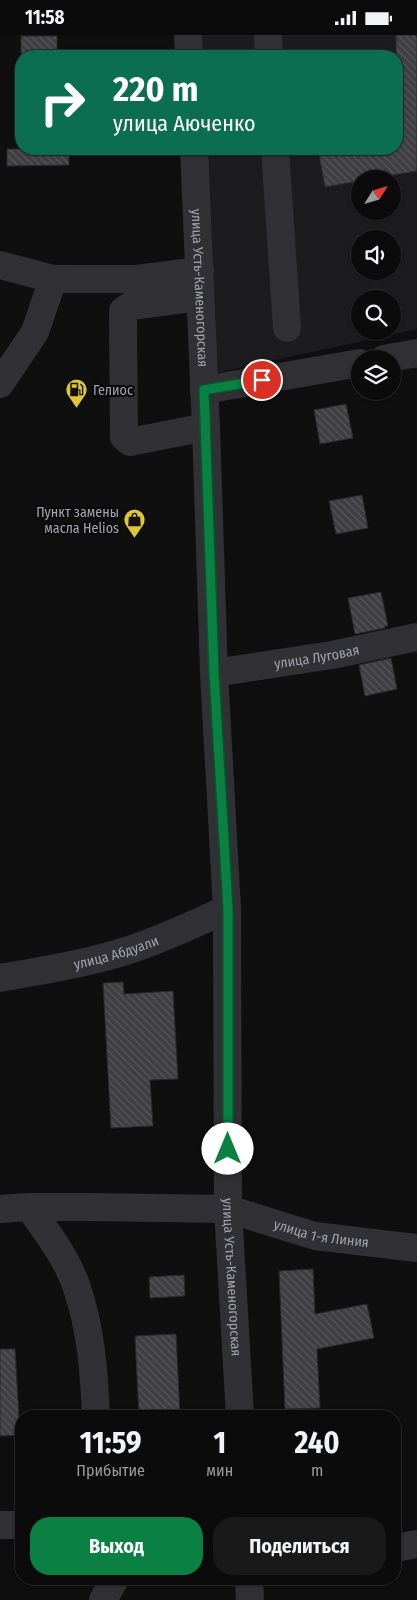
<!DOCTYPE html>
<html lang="ru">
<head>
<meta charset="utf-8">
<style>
  body { margin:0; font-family:"Fira Sans Condensed",sans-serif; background:#19191a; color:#f1f3f6; height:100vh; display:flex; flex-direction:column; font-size:19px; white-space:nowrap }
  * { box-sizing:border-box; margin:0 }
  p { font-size:16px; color:#9a9b9d }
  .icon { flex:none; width:28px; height:28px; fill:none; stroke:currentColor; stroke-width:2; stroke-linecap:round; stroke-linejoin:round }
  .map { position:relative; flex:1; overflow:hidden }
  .drawer { position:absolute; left:15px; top:1375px; width:386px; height:175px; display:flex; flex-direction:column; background:#0b0b0c; border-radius:20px; box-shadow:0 1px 4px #0004,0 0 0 1px #2b2b2d }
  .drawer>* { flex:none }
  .hud { position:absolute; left:15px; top:15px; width:388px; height:105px; border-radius:20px; box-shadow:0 1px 4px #0004,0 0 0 1px #2b2b2d; background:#0b6e4f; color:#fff; overflow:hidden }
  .needle { width:32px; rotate:53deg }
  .buttons { position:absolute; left:351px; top:135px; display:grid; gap:10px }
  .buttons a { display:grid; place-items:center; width:50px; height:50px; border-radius:50%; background:#0b0b0c; box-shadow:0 1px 4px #0004,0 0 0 1px #2b2b2d; font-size:25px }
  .pin { position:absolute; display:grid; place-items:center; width:42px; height:42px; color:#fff; margin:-21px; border:2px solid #fff; border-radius:50%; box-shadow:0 1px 5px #0007 }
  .me { position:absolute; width:55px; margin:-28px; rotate:0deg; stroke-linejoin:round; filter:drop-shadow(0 0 4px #0008) }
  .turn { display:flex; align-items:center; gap:18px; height:105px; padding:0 15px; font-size:22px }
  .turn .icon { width:65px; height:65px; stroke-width:2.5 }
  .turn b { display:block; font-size:35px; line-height:42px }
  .eta { display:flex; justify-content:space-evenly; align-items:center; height:85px; text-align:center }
  .eta b { font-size:30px; font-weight:700; line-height:35px }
  .cta { display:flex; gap:10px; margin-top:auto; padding:10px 15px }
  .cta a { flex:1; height:58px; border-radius:20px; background:#0b8043; color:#fff; font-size:20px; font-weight:700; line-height:58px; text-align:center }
  .cta a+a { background:#19191a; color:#f1f3f6 }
  .status { display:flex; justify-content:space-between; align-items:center; height:35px; padding:0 25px; background:#0b0b0c; direction:ltr }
  .status svg { height:14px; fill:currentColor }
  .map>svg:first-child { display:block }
  .built { fill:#1c1b1d; fill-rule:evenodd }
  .building { fill:url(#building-back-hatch); stroke:#2a292c }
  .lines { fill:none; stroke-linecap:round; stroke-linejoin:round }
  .minor { stroke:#313035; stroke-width:28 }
  .route-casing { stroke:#07532c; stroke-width:12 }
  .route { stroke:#0b8043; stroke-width:9 }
  .labels { text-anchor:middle; stroke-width:4.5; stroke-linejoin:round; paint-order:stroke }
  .street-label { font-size:14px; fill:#a1a3b0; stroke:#0a0a0b }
  .poi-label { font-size:14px; fill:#a1a3b0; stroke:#0a0a0b; text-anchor:start }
</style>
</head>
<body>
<div class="status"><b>11:58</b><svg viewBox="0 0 49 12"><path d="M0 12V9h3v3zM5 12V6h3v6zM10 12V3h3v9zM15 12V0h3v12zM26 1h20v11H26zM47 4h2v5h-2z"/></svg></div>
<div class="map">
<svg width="417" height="1565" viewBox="0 0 417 1565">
  <defs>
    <pattern id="building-back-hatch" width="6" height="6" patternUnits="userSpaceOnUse" patternTransform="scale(1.25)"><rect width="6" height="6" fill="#3f3e43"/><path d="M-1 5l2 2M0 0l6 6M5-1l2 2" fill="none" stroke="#58575c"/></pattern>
  </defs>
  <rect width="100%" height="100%" fill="#0f0f10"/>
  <path class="built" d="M201 0H417V294L216 338 206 114H396V21H202ZM360 144H392V176H360ZM360 204H392V236H360ZM360 264H392V296H360Z"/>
  <g class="building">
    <polygon points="396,0 417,0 417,136 370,144 360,144 360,146 325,152 318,114 396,114"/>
    <rect x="21" y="1" width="36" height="20"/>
    <polygon points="7,114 69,114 69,130 7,131"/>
    <polygon points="346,369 353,403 320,409 314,375"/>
    <polygon points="362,460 368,493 336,499 329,466"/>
    <polygon points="381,557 388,591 385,591 385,593 355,599 348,563"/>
    <polygon points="391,623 397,654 365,661 359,630"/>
    <polygon points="123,947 124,959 173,956 178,1044 150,1045 153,1091 111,1093 103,948"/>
    <polygon points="313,1234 315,1279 367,1269 374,1303 317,1314 320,1373 285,1374 279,1236"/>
    <polygon points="184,1240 185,1261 150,1263 149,1242"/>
    <polygon points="176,1299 180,1381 139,1381 135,1301"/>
    <polygon points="0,1314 15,1314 20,1400 0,1401"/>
  </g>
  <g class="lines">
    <g class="minor">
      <polyline points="188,0 189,21"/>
      <polyline points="268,0 269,21"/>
      <path id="s1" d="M194 114 206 392 214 638 227 874 228 1174 240 1381"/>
      <polyline points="275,114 287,293"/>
      <polyline points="0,230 53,244 137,244 200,236"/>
      <polyline points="200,262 130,271 123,276 124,402 130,407 206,392"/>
      <polyline points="384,324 417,318"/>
      <polyline points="0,349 35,297 53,244"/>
      <polyline points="204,355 360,328"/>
      <path id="s2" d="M214 638 332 620 417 602"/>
      <path id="s3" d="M0 943C45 935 91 928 135 913 167 902 197 888 227 874"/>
      <path d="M29 1172C46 1196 66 1222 76 1250 91 1293 94 1336 96 1381"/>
      <path id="s4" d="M0 1174 29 1172H87L228 1174 315 1201 417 1213"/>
      <polyline points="0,1490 21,1490"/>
      <polyline points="395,1513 417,1509"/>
      <polyline points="249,1544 250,1565"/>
      <polyline points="103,1565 115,1544"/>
    </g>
  </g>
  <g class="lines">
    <defs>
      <polyline id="route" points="228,1114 228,874 214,638 204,355 262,345"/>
    </defs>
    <use href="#route" class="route-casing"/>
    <use href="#route" class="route"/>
  </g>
  <defs>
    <symbol id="fuel-pin" viewBox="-11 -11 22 30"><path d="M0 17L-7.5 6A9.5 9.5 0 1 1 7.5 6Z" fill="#e0c538" stroke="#0a0a0b"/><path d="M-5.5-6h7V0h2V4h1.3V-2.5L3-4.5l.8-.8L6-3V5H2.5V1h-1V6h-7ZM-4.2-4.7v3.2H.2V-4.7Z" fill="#111"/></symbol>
    <symbol id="shop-pin" viewBox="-11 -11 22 30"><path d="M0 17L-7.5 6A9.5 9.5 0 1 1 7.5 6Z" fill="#e0c538" stroke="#0a0a0b"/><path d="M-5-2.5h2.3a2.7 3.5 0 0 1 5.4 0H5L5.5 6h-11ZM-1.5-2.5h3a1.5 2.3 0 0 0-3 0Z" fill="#111"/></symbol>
  </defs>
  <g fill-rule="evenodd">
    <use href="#fuel-pin" x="64" y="342" width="25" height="34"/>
    <use href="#shop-pin" x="122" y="472" width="25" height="34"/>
  </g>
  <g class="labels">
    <g class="street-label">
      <text dy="5" stroke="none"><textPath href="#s1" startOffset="139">улица Усть-Каменогорская</textPath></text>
      <text dy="5" stroke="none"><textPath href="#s2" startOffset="104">улица Луговая</textPath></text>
      <text dy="5" stroke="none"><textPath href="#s3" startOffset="119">улица Абдуали</textPath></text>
      <text dy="5" stroke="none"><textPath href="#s4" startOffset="325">улица 1-я Линия</textPath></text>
      <text dy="5" stroke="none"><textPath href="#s1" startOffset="1129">улица Усть-Каменогорская</textPath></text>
    </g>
    <g class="poi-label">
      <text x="93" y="360">Гелиос</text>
      <text x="119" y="482" text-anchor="end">Пункт замены<tspan x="119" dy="16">масла Helios</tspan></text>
    </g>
  </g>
</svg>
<div class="buttons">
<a><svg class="needle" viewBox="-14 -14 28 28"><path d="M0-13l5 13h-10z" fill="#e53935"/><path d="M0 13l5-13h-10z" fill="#9a9b9d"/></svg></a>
<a><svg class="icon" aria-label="sound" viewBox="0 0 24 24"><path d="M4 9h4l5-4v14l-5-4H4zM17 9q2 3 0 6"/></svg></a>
<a><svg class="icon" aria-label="search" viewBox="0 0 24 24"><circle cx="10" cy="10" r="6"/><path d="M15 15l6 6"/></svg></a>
<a><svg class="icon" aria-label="layers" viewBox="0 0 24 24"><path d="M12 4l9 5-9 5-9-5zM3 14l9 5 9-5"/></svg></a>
</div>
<div class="pin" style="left:262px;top:345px;background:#d93025"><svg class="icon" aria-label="arrive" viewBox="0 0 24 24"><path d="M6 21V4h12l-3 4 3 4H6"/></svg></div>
<svg class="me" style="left:228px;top:1114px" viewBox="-20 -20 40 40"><circle r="19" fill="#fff"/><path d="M0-13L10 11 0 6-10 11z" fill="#0b8043"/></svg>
<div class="hud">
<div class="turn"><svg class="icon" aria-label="right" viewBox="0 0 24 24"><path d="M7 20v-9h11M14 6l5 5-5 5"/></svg><div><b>220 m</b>улица Аюченко</div></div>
</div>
<section class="drawer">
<div class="eta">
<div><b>11:59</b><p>Прибытие</p></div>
<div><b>1</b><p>мин</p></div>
<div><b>240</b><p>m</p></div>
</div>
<div class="cta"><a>Выход</a><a>Поделиться</a></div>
</section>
</div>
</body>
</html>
